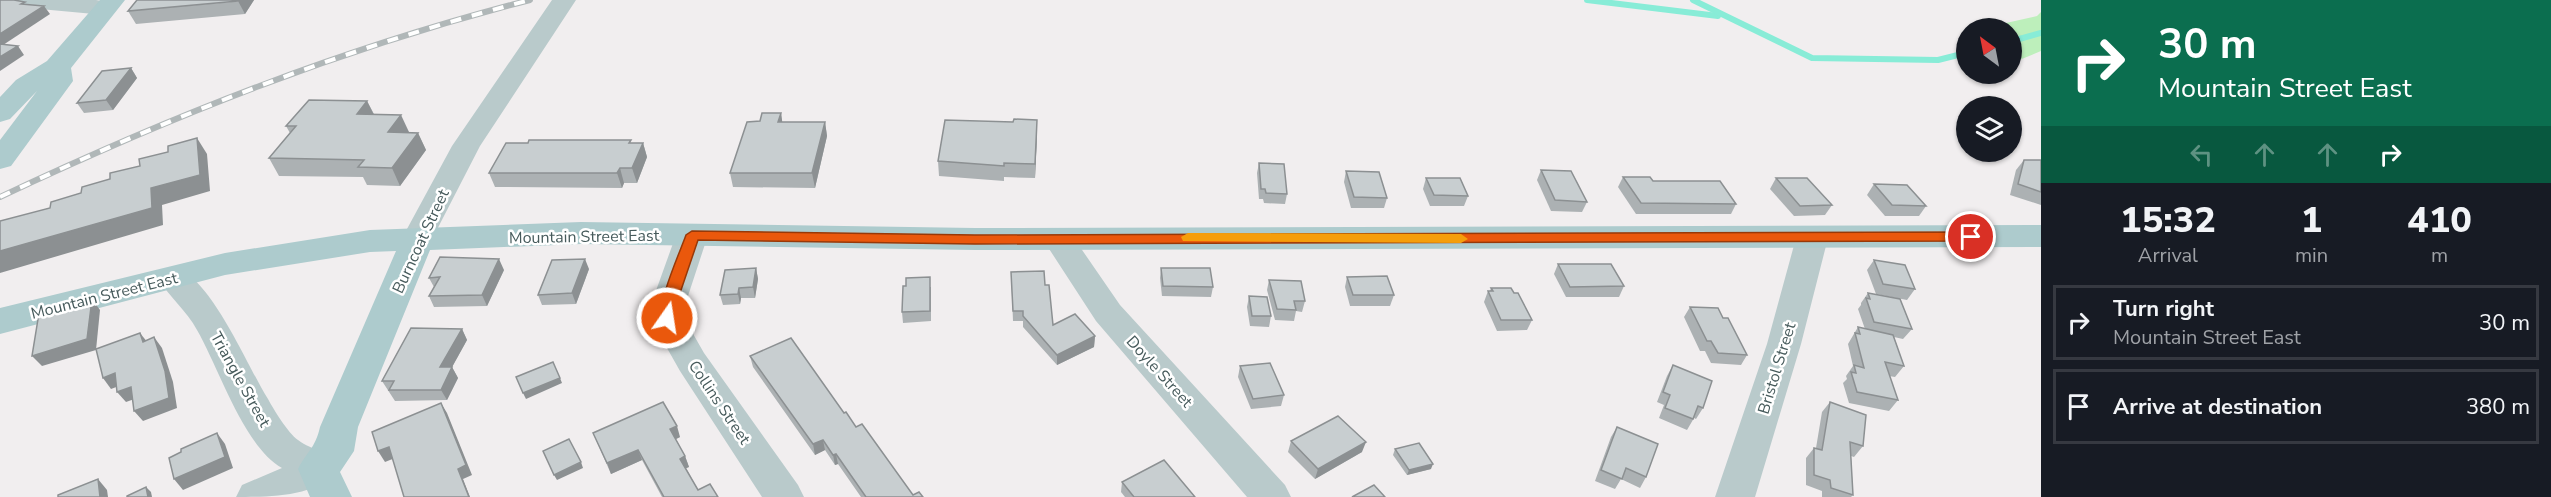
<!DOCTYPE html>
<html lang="en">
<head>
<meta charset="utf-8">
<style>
  body { margin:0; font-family:"Nunito Sans",sans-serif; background:#20242c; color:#f1f3f6; height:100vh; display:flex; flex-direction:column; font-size:22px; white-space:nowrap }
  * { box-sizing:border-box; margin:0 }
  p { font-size:20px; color:#9ea1a6 }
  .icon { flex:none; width:33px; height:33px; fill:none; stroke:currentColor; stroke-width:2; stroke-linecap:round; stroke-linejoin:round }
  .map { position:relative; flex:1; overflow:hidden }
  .drawer { display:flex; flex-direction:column; background:#171b24; width:510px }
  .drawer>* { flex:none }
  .hud { background:#0b6e4f; color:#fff; overflow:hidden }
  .needle { width:39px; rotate:328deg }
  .controls { position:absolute; left:1956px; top:18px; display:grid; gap:12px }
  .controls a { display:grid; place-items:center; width:66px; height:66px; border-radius:50%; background:#171b24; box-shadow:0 2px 4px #0004; font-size:30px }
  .pin { position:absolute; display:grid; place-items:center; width:51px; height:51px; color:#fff; margin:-26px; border:3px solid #fff; border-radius:50%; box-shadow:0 2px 6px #0007 }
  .me { position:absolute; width:66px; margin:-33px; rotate:13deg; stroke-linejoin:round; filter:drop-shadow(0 0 4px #0008) }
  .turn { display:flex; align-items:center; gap:21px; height:126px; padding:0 18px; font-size:27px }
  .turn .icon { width:78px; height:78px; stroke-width:2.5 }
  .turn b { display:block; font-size:42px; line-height:51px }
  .lanes { display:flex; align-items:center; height:57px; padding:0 18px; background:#0003; justify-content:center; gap:30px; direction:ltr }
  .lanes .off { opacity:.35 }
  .eta { display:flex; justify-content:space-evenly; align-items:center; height:102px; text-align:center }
  .eta b { font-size:36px; font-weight:800; line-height:42px }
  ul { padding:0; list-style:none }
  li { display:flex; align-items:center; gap:18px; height:75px; margin:0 12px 9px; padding:0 6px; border:3px solid #363941; border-radius:0px }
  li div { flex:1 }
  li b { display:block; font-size:22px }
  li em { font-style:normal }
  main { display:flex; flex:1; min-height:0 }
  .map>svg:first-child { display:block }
  .green { fill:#bdefbb }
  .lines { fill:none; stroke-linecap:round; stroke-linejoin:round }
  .stream { stroke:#88ecd7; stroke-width:6 }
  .minor { fill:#b9cacb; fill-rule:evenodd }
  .major { fill:#adcbcd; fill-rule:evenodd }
  .rail-casing { stroke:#b0b7b8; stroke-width:6 }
  .rail { stroke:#fff; stroke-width:4; stroke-dasharray:11; stroke-linecap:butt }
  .wall { fill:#acb1b3 }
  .shaded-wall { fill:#8c9092 }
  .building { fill:#c8ced0; stroke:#8c9092; stroke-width:1.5 }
  .route { fill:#ea580c; stroke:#983908; stroke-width:1.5 }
  .slow { fill:#f59e0b }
  .labels { text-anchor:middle; stroke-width:5; stroke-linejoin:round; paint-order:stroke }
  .street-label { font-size:16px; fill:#465a5b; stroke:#fff }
</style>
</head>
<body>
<main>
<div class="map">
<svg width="2041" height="497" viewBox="0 0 2041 497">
  <rect width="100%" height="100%" fill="#f1eeef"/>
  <polygon class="green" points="2041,12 2041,51 2012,63 2012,28 1997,28 1997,25 2037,16"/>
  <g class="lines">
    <g class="stream">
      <polyline points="1587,0 1718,16"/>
      <polyline points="1693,0 1812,58 1938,60 1966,53"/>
      <polyline points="2012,41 2041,33"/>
    </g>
    <g class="minor">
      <polygon points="6,0 96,0 113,3 117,8 113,13 105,15 18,7 10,5"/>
      <polygon points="552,0 576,0 480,146 428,247 417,250 406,247 401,240 452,146"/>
      <polygon points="692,225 703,228 708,235 687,299 684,318 704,353 798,485 804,497 762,497 680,371 650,318 653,299 676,235 681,228"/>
      <polygon points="1058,228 1069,231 1120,305 1285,485 1291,497 1247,497 1096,321 1042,238 1047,231"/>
      <polygon points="1812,228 1823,231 1828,238 1801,344 1755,497 1715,497 1767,344 1796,238 1801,231"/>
      <path d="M174 267C212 278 247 366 268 399 274 410 288 433 298 440 313 451 328 450 337 469 320 497 269 497 236 497L242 485 282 468C244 447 219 368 197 330 187 311 169 297 158 278L163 270Z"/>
    </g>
    <g class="major">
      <polygon points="100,0 125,0 71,68 73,81 11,166 0,169 0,140 37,91 10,119 0,122 0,97 16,80 47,61"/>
      <path d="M581 222 975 228 2041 225V247L975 250 581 244 430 250 358 427 354 451 340 472 352 497H310L298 469C307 451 315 449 320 427L396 251 370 252 225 275 0 334V308L225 253 370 230Z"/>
    </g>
    <defs>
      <path id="rail" d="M0 197C174 115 343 48 530 0"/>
    </defs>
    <use href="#rail" class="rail-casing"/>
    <use href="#rail" class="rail"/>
  </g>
  <g class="wall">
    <polygon points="254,0 245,14 136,24 128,11"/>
    <polygon points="131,68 137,78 113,110 84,113 77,103"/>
    <polygon points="367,101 374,114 409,132 418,133 426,150 400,186 367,185 363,177 279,176 269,158 290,133 286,126"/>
    <polygon points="781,113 782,122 825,122 827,136 815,188 733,187 730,173 760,121"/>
    <polygon points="1037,134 1035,178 1004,177 1004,181 939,176 938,161"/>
    <polygon points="631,143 643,143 647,157 637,183 624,183 622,188 495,187 489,173"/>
    <polygon points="2024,160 2041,160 2041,205 2010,195 2016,170"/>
    <polygon points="1259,163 1287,194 1285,204 1264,203 1263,199 1259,199 1257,173"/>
    <polygon points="1541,170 1587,202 1582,212 1551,211 1537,180"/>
    <polygon points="1346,171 1387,198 1384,208 1351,208 1344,182"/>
    <polygon points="1623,177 1653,181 1736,204 1731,214 1636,214 1618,187"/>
    <polygon points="1426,178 1468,196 1464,206 1430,206 1423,189"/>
    <polygon points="1776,178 1832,205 1825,215 1794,216 1770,189"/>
    <polygon points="1874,184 1926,206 1919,216 1885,216 1867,195"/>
    <polygon points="1874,260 1915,289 1907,300 1876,294 1867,270"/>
    <polygon points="1558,264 1624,286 1619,297 1566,297 1554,274"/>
    <polygon points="756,268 758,279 755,298 741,298 740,304 723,305 720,295"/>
    <polygon points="1161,268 1213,287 1211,297 1162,296 1160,278"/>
    <polygon points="589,269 576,304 542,305 538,295"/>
    <polygon points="504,270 487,306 434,307 429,296 434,287 429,278"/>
    <polygon points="1011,272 1045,285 1053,325 1095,336 1094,347 1057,365 1023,327 1023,321 1013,321"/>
    <polygon points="1347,277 1394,295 1390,306 1350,306 1345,287"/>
    <polygon points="1269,280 1305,301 1302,312 1296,311 1294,321 1275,320 1267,290"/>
    <polygon points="906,286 931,287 931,321 903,323 902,312"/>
    <polygon points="1491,288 1532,320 1527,330 1497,331 1484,302 1488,291 1490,291"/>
    <polygon points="1868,293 1912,329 1903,339 1894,337 1904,366 1895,377 1889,376 1898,400 1889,411 1849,403 1843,383 1847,379 1846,376 1853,366 1848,344 1858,327 1865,329 1858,309 1861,305 1861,303"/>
    <polygon points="1249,296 1271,316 1269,327 1250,326 1247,307"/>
    <polygon points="1690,307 1723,318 1747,355 1741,365 1711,363 1705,351 1700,351 1684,317"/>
    <polygon points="462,329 467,340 452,367 458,378 447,400 395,401 382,381"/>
    <polygon points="750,356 844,413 913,495 923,497 861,497 838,464 835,465 825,450 815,455 753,367"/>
    <polygon points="1673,365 1703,408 1696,419 1694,418 1687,430 1659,418 1664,405 1657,402 1667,376"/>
    <polygon points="1240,366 1284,395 1281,406 1251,409 1238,377"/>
    <polygon points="1830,402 1863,446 1854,457 1851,456 1853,495 1851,497 1822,497 1822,491 1806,485 1806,458 1814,448 1816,448 1822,412"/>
    <polygon points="1617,427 1646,477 1640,488 1621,479 1615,489 1595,481 1611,437"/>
    <polygon points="593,433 680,437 676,439 685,456 689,467 686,468 698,490 718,497 662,497 642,460 611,474"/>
    <polygon points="1291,441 1362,452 1315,479 1288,452"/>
    <polygon points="1395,449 1431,469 1407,475 1393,455"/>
    <polygon points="1122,482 1195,497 1125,497 1121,492"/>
  </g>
  <g class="shaded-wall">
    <polygon points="239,0 254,0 245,14 238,1"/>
    <polygon points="44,6 50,14 0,47 0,34"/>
    <polygon points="18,46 24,55 0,71 0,57"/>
    <polygon points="131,68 137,78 113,110 106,100"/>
    <polygon points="367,101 376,119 357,114"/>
    <polygon points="781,113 783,127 778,122"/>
    <polygon points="401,115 409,132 388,132"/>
    <polygon points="1037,120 1037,134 1035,178 1035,164"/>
    <polygon points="825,122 827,136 815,188 812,173"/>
    <polygon points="418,133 426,150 400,186 392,168"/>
    <polygon points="197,138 207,154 210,191 162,205 163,225 0,273 0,251 151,188"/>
    <polygon points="643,143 647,157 637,183 632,168"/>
    <polygon points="620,168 624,183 622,188 617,173"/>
    <polygon points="499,259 504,270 487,306 482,295"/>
    <polygon points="585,259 589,269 576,304 572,293"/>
    <polygon points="756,268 758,279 755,298 753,287"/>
    <polygon points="739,288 741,298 740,304 738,294"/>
    <polygon points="92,299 100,310 96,350 42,366 32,356"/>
    <polygon points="462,329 467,340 446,378 440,367"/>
    <polygon points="140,333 148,343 143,342"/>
    <polygon points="1095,336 1094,347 1057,365 1057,355"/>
    <polygon points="154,337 162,348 173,382 177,408 143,421 134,411"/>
    <polygon points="452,367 458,378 447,400 441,390"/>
    <polygon points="115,373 124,384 111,389 103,378"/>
    <polygon points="560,378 562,383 526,399 523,393"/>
    <polygon points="131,387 140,397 126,402 117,392"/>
    <polygon points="441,403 447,413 472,475 463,479 470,497 469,497 458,469"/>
    <polygon points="677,426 680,437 674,440 670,429"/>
    <polygon points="217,433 225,444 233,468 183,490 174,479"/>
    <polygon points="823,440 825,450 815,455 813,444"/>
    <polygon points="1366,442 1362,452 1315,479 1318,469"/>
    <polygon points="389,447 395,458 385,462 378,451"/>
    <polygon points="638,450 642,460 611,474 607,463"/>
    <polygon points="836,454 838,464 835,465 833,455"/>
    <polygon points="685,456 689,467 684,469 680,459"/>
    <polygon points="581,462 583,468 557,480 554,475"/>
    <polygon points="1433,464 1431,469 1407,475 1409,470"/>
    <polygon points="98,479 107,490 108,497 100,497"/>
    <polygon points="146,487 151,492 152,497 148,497"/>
  </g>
  <g class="building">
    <polygon points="0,0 14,0 25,2 21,4 44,6 0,34"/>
    <polygon points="137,0 239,0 238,1 128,11"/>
    <polygon points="0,44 18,46 0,57"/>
    <polygon points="131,68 106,100 77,103 102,71"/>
    <polygon points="309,100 367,101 357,114 401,115 388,132 418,133 392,168 358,167 364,160 269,158 296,126 286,126"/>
    <polygon points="762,113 781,113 778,122 825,122 812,173 730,173 747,122 760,121"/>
    <polygon points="1014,119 1037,120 1035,164 1004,163 1004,166 938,161 945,120 1013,122"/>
    <polygon points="197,138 200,175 151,188 152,208 0,251 0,221 50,208 51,202 81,193 82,187 110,179 110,173 140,166 139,159 168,152 168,146"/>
    <polygon points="529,140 631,140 629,143 643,143 632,168 620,168 617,173 489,173 506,143 528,143"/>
    <polygon points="2024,160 2041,160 2041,192 2018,184"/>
    <polygon points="1259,163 1284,164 1287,194 1266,193 1265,189 1261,189"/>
    <polygon points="1541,170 1571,171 1587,202 1555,200"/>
    <polygon points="1346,171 1379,172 1387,198 1354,197"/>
    <polygon points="1623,177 1650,177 1653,181 1720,181 1736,204 1641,203"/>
    <polygon points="1426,178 1460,178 1468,196 1434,195"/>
    <polygon points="1776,178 1807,178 1832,205 1800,206"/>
    <polygon points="1874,184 1907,185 1926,206 1892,205"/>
    <polygon points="440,257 499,259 482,295 429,296 440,277 429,278"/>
    <polygon points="585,259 572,293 538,295 552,260"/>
    <polygon points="1874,260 1905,265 1915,289 1883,284"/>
    <polygon points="1558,264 1611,264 1624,286 1570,287"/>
    <polygon points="756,268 753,287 739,288 738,294 720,295 725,270"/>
    <polygon points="1161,268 1210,268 1213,287 1163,286"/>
    <polygon points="1044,271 1045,285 1049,285 1053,325 1075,314 1095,336 1057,355 1023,316 1023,311 1013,311 1011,272"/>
    <polygon points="1387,276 1394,295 1353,295 1347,277"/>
    <polygon points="930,277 930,311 902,312 903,286 906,286 906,278"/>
    <polygon points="1269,280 1301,281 1305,301 1294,301 1296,310 1277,309"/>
    <polygon points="1491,288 1511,288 1514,293 1518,293 1532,320 1501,320 1488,291 1493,291"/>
    <polygon points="1868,293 1900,299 1912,329 1874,322 1866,298 1870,299"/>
    <polygon points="1249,296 1267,297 1271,316 1252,316"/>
    <polygon points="92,299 87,339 32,356 39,313"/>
    <polygon points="1690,307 1718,308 1723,318 1728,318 1747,355 1718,353 1711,341 1707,341"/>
    <polygon points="1858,327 1893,335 1904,366 1885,362 1898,400 1857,392 1851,372 1856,373 1854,365 1864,368 1855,333 1860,334"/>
    <polygon points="411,328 462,329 440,367 452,367 441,390 389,390 394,381 382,381"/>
    <polygon points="140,333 143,342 154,337 165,371 169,398 134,411 131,387 117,392 115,373 103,378 96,349"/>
    <polygon points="791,338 844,413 846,412 856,427 862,424 913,495 919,492 923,497 866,497 836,454 833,455 823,440 813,444 750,356"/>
    <polygon points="553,362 560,378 523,393 516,377"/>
    <polygon points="1270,363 1284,395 1253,399 1240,366"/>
    <polygon points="1673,365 1712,381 1703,408 1698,406 1693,419 1665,408 1670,395 1663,392"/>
    <polygon points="663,402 677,426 670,429 685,456 680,459 698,490 710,484 718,497 664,497 638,450 607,463 593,433"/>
    <polygon points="1830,402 1866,415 1863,446 1850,442 1853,495 1831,488 1830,480 1814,475 1814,448 1822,450"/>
    <polygon points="441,403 466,465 458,469 469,497 404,497 389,447 378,451 372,432"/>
    <polygon points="1338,416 1366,442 1318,469 1291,441"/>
    <polygon points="1617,427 1658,444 1646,477 1626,468 1622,479 1601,470"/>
    <polygon points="217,433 225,457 174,479 169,458 181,452 181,449"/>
    <polygon points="569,439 581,462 554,475 543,451"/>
    <polygon points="1419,443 1433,464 1409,470 1395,449"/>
    <polygon points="1164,460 1195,497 1134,497 1122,482"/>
    <polygon points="98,479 100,497 58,497 58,495"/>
    <polygon points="1374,485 1385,497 1352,497"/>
    <polygon points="146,487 148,497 127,497 127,496"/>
  </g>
  <path class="route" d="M692 231 975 235 1971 232 1978 237 1971 241 975 244 698 240 678 299 675 318 667 323 662 322C655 307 680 252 686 235Z"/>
  <polygon class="slow" points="1188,233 1461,234 1468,239 1461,243 1183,241 1181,237"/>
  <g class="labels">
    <g class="street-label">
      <text transform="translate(584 236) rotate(-1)" y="6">Mountain Street East</text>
      <text transform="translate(420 241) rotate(-65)" y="6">Burncoat Street</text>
      <text transform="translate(104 295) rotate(-14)" y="6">Mountain Street East</text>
      <text transform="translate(1776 368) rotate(-73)" y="6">Bristol Street</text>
      <text transform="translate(1160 371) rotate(48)" y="6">Doyle Street</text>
      <text transform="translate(241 379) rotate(61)" y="6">Triangle Street</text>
      <text transform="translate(720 402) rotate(56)" y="6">Collins Street</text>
    </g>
  </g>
</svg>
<div class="controls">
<a><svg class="needle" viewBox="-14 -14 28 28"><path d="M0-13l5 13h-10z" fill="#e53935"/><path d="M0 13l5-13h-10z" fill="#9ea1a6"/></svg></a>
<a><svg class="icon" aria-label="layers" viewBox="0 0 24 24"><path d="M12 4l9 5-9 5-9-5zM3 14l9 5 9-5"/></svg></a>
</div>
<div class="pin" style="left:1971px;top:237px;background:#d93025"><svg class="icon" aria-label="arrive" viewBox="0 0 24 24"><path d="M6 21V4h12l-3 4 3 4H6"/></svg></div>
<svg class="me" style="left:667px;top:318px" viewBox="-20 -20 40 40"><circle r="17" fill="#ea580c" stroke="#fff" stroke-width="3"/><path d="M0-11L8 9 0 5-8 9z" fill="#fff"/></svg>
</div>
<section class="drawer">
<div class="hud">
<div class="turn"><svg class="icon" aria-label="right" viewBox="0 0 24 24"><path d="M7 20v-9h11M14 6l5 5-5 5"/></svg><div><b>30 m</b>Mountain Street East</div></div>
<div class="lanes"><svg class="icon off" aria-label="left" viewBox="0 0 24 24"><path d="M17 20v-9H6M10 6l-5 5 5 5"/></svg><svg class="icon off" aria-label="ahead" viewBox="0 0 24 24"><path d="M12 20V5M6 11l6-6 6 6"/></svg><svg class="icon off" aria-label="ahead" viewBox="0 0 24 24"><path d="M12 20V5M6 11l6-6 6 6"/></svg><svg class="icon" aria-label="right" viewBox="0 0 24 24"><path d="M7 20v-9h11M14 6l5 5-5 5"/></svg></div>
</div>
<div class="eta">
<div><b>15:32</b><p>Arrival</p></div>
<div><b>1</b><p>min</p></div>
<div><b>410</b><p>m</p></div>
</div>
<ul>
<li><svg class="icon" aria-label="right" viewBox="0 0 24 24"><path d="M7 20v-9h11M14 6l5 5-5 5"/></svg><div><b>Turn right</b><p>Mountain Street East</p></div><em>30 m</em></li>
<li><svg class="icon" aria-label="arrive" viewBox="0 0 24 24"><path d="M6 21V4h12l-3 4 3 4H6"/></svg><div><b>Arrive at destination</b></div><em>380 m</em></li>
</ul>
</section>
</main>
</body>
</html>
